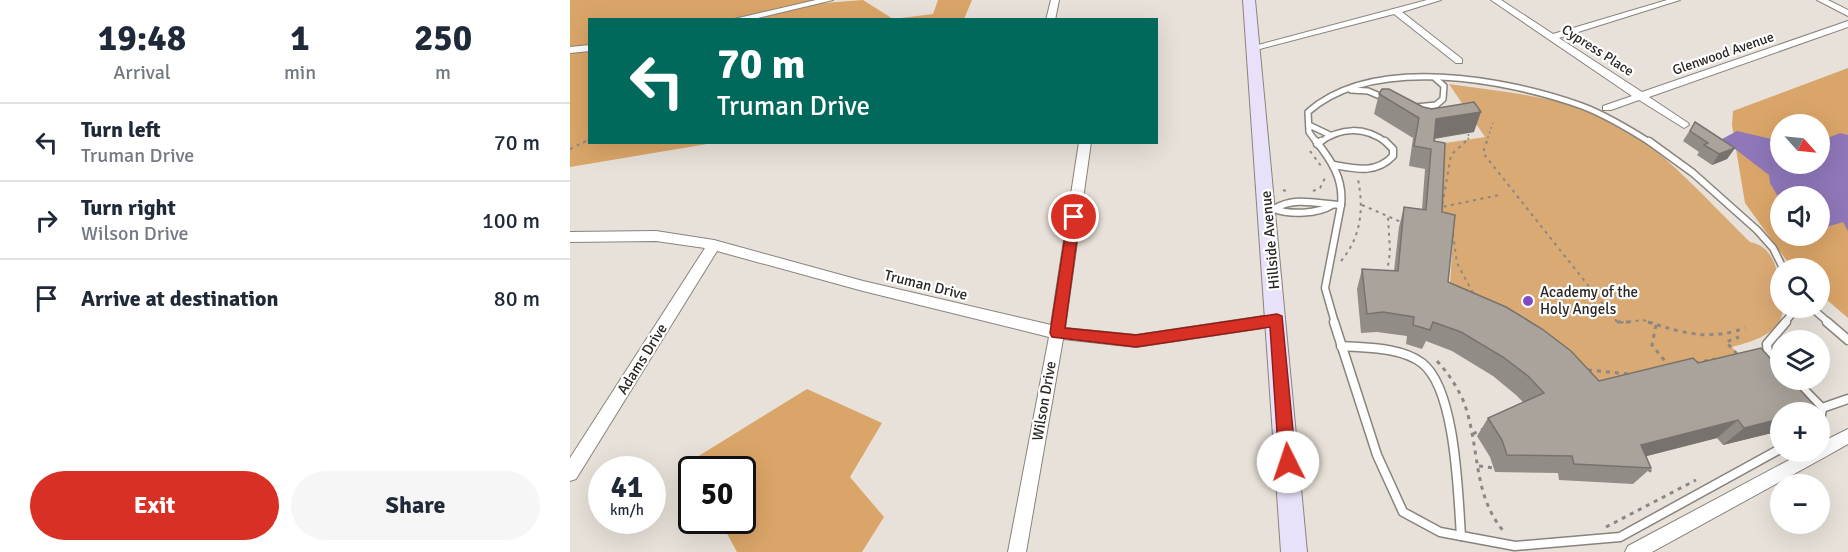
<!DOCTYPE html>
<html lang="en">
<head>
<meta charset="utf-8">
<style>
  body { margin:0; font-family:Signika,sans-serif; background:#f6f6f7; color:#1f2937; height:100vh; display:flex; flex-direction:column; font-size:22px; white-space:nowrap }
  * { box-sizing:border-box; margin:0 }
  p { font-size:20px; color:#747a83 }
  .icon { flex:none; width:33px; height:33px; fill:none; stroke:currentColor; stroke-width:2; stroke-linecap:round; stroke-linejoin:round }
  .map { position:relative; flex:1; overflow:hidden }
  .panel { display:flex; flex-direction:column; background:#fff; width:570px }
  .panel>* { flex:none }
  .banner { position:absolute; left:18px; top:18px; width:570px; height:126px; border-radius:0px; box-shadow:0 6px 24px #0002; background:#00695c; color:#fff; overflow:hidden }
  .needle { width:39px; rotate:117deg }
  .tools { position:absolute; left:1200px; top:114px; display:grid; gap:12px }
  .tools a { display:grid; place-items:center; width:60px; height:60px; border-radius:50%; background:#fff; box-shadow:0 6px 24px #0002; font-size:30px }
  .speed { position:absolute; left:18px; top:456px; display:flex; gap:12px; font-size:30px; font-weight:700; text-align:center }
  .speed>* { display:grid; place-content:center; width:78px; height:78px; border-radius:50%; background:#fff; box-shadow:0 6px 24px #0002; line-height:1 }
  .speed small { font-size:15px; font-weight:400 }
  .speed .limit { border:3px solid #111; border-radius:9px; background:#fff; color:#111 }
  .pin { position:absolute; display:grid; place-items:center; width:51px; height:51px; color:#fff; margin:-26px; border:3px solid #fff; border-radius:50%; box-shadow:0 2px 6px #0007 }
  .me { position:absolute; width:66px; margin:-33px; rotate:356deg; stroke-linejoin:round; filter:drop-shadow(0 0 4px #0008) }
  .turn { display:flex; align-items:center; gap:21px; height:126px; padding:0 30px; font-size:27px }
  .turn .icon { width:78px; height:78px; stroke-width:2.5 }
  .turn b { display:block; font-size:42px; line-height:51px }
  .eta { display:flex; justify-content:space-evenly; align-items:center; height:102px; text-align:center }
  .eta b { font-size:36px; font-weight:700; line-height:42px }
  .primary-button { display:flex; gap:12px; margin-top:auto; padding:12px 30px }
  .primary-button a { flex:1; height:69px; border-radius:36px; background:#d93025; color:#fff; font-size:24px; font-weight:700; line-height:69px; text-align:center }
  .primary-button a+a { background:#f6f6f7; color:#1f2937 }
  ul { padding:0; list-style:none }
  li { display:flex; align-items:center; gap:18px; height:78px; padding:0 30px; border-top:2px solid #e0e1e3 }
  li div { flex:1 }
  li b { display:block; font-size:22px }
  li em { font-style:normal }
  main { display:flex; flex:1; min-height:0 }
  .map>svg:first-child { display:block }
  .green { fill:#daaa74 }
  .forest { fill:#daa568; fill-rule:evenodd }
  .water { fill:#8f77b9 }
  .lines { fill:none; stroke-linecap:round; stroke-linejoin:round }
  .service-far2-casing { stroke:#89837c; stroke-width:8 }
  .service-far1-casing { stroke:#89837c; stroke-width:9 }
  .service-casing { stroke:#89837c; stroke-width:11 }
  .minor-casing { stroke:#89837c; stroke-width:2 }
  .secondary-casing { stroke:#89837c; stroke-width:2 }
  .path-far2 { stroke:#8c8782; stroke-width:1.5; stroke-dasharray:2 3; stroke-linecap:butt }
  .path-far1 { stroke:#8c8782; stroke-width:2; stroke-dasharray:3 4.5; stroke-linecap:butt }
  .path { stroke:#8c8782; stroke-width:3; stroke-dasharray:4 5; stroke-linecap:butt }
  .service-far2 { stroke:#fff; stroke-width:5 }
  .service-far1 { stroke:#fff; stroke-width:6 }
  .service { stroke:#fff; stroke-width:8 }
  .minor { fill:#fff; fill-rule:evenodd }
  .secondary { fill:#e9e1f9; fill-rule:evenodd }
  .wall { fill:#928c86 }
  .shaded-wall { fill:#77726d }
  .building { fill:#aaa39c; stroke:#77726d; stroke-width:1.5 }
  .route { fill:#d93025; stroke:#8d1f18; stroke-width:1.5 }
  .poi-dot { fill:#804dc5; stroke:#fff; stroke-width:2 }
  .labels { text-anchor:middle; stroke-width:4.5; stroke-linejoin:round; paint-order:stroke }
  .far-street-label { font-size:14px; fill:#2a2725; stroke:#fff }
  .street-label { font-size:15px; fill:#2a2725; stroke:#fff }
  .poi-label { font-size:15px; fill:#2a2725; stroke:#fff; text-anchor:start }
</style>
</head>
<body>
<main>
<section class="panel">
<div class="eta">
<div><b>19:48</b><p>Arrival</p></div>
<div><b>1</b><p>min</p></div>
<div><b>250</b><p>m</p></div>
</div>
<ul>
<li><svg class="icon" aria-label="left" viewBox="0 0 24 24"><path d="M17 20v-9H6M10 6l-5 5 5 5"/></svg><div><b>Turn left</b><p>Truman Drive</p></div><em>70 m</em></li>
<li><svg class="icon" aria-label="right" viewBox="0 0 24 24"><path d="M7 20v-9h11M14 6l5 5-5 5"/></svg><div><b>Turn right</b><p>Wilson Drive</p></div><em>100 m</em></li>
<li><svg class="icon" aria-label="arrive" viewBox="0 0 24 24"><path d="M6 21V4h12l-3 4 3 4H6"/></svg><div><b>Arrive at destination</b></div><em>80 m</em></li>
</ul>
<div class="primary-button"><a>Exit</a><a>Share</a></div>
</section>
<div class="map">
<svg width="1278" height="552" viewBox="0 0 1278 552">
  <rect width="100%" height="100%" fill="#e8e1d9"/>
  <path class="green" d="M879 84C925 91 974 95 1018 110 1080 132 1134 198 1180 242 1209 247 1210 284 1210 308H1213C1212 334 1183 341 1162 347L1171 358 1014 392 879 299 883 238 873 225 869 144 915 137Z"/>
  <g class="forest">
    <polygon points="0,0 242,0 254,3 293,0 323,19 363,14 368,0 402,0 394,19 20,20 20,142 143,143 0,167"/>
    <path d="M1278 68V318L1250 294V268H1222L1175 203 1162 125 1163 111ZM1210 124H1250V164H1210ZM1210 196H1250V236H1210Z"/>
    <polygon points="237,389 312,423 280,477 314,517 292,552 167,552 150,521 172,520 172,470 123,469 119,462"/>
  </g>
  <polygon class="water" points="1167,131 1210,141 1210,164 1250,164 1250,141 1270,133 1278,135 1278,231 1273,222 1250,229 1250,196 1210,196 1210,200 1200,183 1199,175 1152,139"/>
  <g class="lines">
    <defs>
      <g id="service-far2">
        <polyline points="781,90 798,91 817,99"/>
        <polyline points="846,107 866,105 873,99 874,86 865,78"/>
        <polyline points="739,125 760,135"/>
        <path d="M747 143 739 132 738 112C803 54 937 79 1012 106 1036 115 1059 129 1081 143"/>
        <path d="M749 143C770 127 795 126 817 143"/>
      </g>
      <g id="service-far1">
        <path d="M746 141C761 160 774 179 771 205 748 204 725 196 704 209 720 215 748 214 762 205"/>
        <polyline points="1079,141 1123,173 1187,230 1203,248 1213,268"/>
        <polyline points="747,144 751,141"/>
        <path d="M764 165C786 169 806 174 823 156V149L815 141"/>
        <polyline points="1242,308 1259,323"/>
        <polyline points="765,323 755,288 771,205"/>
        <polyline points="1214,323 1221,315 1221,308"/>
      </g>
      <g id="service">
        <polyline points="764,322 807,455 833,512 870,532 945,546 1050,537 1210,449"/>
        <polyline points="1257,322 1278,340"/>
        <path d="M771 346C796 348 831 347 852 363 886 389 888 495 891 536"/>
        <polyline points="1210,366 1198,354 1197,344 1216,322"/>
        <polyline points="1224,380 1252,408 1278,399"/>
        <polyline points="1250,422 1252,408"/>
      </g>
      <g id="minor">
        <polygon points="246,0 263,0 179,20 160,20"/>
        <polygon points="481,0 489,0 485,20 476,20"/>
        <polygon points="857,0 871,0 832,12 892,59 892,63 886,63 824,14 682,51 677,48"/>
        <polygon points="921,0 931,0 983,34 1097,0 1110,0 989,38 1072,92 1278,21 1278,27 1079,97 1118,123 1119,125 1114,128 1069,100 1041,110 1033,110 1033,106 1062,96"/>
        <polygon points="1247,0 1258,0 1278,10 1278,16"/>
        <polygon points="20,45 20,51 0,53 0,47"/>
        <polygon points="509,142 521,142 495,328 566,335 707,314 712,316 714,320 712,324 707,326 566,347 493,339 456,552 438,552 479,337 293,291 147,251 6,479 0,481 0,458 135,248 86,241 0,242 0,232 86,231 144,240 293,281 481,325"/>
        <polygon points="1278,429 1278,444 1255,457 1082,552 1055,552 1058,546 1234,452 1250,452 1250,443"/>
      </g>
      <polygon id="secondary" points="673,0 685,0 737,552 711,552"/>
    </defs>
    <use href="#service-far2" class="service-far2-casing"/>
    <use href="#service-far1" class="service-far1-casing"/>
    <use href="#service" class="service-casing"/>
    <use href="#minor" class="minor-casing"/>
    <use href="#secondary" class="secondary-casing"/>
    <g class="path-far2">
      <polyline points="13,143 20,139"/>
      <polyline points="894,143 900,137 897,133"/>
      <polyline points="916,143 923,123"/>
    </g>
    <g class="path-far1">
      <polyline points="896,141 881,155 872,207 929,195"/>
      <polyline points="917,141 913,153 1048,323 1073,320 1083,323"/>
      <polyline points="0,149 16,141"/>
      <polyline points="740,151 751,166"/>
      <polyline points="713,190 719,192"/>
      <polyline points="743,191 750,188 756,176"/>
      <polyline points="792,205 831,222"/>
      <polyline points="883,234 887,263 903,293"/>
      <path d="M771 261C791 237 794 210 788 179"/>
      <polyline points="817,273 820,252 818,216"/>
    </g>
    <g class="path">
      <polyline points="1047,322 1060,322"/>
      <path d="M1078 322C1113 333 1139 341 1175 328"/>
      <polyline points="1086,325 1082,345 1098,365"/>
      <polyline points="1167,354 1156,342 1169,337"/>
      <path d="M867 361C878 373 886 385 893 400 911 446 901 494 935 533"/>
      <polyline points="1125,363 1145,359"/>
      <polyline points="1018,370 1060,374"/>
      <polyline points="903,434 913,429"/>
      <polyline points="909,466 924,468"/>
      <polyline points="1078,469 1084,474"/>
      <polyline points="1036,527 1126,480"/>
    </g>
    <use href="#service-far2" class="service-far2"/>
    <use href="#service-far1" class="service-far1"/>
    <use href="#service" class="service"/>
    <use href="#minor" class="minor"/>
    <use href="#secondary" class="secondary"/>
  </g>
  <g class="wall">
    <polygon points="809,94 904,132 865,139 872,212 878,282 1029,381 1128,363 1210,412 1210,431 1153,445 1147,438 1076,456 1081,468 1063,484 989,480 988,473 925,472 920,457 907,436 918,418 953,402 946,395 923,376 882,351 856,341 852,349 836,344 837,336 807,332 791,333 787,289 792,269 824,271 829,227 834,207 852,209 855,169 839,166 843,138 804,114"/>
    <polygon points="1125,122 1165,148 1157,159 1142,165 1127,155 1129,152 1113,141"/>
  </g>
  <g class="shaded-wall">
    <polygon points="911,112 904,132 860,139 866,119"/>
    <polygon points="1165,148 1157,159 1142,165 1149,154"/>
    <polygon points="1210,419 1210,431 1153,445 1174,428"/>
    <polygon points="1168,420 1147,438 1054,462 1071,445"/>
  </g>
  <g class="building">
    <polygon points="812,89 819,89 853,107 862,109 904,102 911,112 866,119 864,141 875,143 872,212 885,215 878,282 936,307 972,329 1001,351 1029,381 1123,358 1128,363 1191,348 1210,369 1210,380 1221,380 1248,409 1235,412 1210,412 1210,419 1174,428 1168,420 1071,445 1081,468 1004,464 1002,456 937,455 932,440 918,418 974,393 958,376 933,357 891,332 863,322 860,330 843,325 844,317 813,312 797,314 792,269 828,271 834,207 856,210 861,149 844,146 849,118 809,94"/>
    <polygon points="1125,122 1165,148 1149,154 1134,145 1138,143 1120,131"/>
  </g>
  <polygon class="route" points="504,212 510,217 495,328 566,335 707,314 712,316 726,462 724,467 718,469 712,467 709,462 700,327 566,347 482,337 480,333 498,217"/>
  <circle class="poi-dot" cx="958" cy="301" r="6"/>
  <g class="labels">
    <g class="far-street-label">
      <text transform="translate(1028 50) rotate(33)" y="5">Cypress Place</text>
      <text transform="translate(1153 53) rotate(-19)" y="5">Glenwood Avenue</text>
    </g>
    <g class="street-label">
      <text transform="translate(700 240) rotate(-95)" y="5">Hillside Avenue</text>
      <text transform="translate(356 285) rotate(14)" y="5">Truman Drive</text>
      <text transform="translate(72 359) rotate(-58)" y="5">Adams Drive</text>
      <text transform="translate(474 401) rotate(-80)" y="5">Wilson Drive</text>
    </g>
    <g class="poi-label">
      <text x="970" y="297">Academy of the<tspan x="970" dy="17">Holy Angels</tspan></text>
    </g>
  </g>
</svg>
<div class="tools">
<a><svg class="needle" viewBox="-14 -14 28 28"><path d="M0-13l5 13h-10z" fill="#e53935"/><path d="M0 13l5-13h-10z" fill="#747a83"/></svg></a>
<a><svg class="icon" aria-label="sound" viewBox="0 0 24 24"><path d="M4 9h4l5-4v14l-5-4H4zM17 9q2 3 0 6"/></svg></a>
<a><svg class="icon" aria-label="search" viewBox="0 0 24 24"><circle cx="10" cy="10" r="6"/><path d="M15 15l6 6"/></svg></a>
<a><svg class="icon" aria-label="layers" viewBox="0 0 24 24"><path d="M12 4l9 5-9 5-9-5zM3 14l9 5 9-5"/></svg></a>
<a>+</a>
<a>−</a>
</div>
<div class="speed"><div>41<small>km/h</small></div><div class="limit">50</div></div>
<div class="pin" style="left:504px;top:217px;background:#d93025"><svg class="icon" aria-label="arrive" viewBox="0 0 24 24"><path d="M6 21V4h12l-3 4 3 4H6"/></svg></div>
<svg class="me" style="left:718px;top:462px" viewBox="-20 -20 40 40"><circle r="19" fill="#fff"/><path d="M0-13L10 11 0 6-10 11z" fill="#d93025"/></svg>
<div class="banner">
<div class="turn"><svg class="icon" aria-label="left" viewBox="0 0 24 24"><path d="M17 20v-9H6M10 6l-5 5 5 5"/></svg><div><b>70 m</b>Truman Drive</div></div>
</div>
</div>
</main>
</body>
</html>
